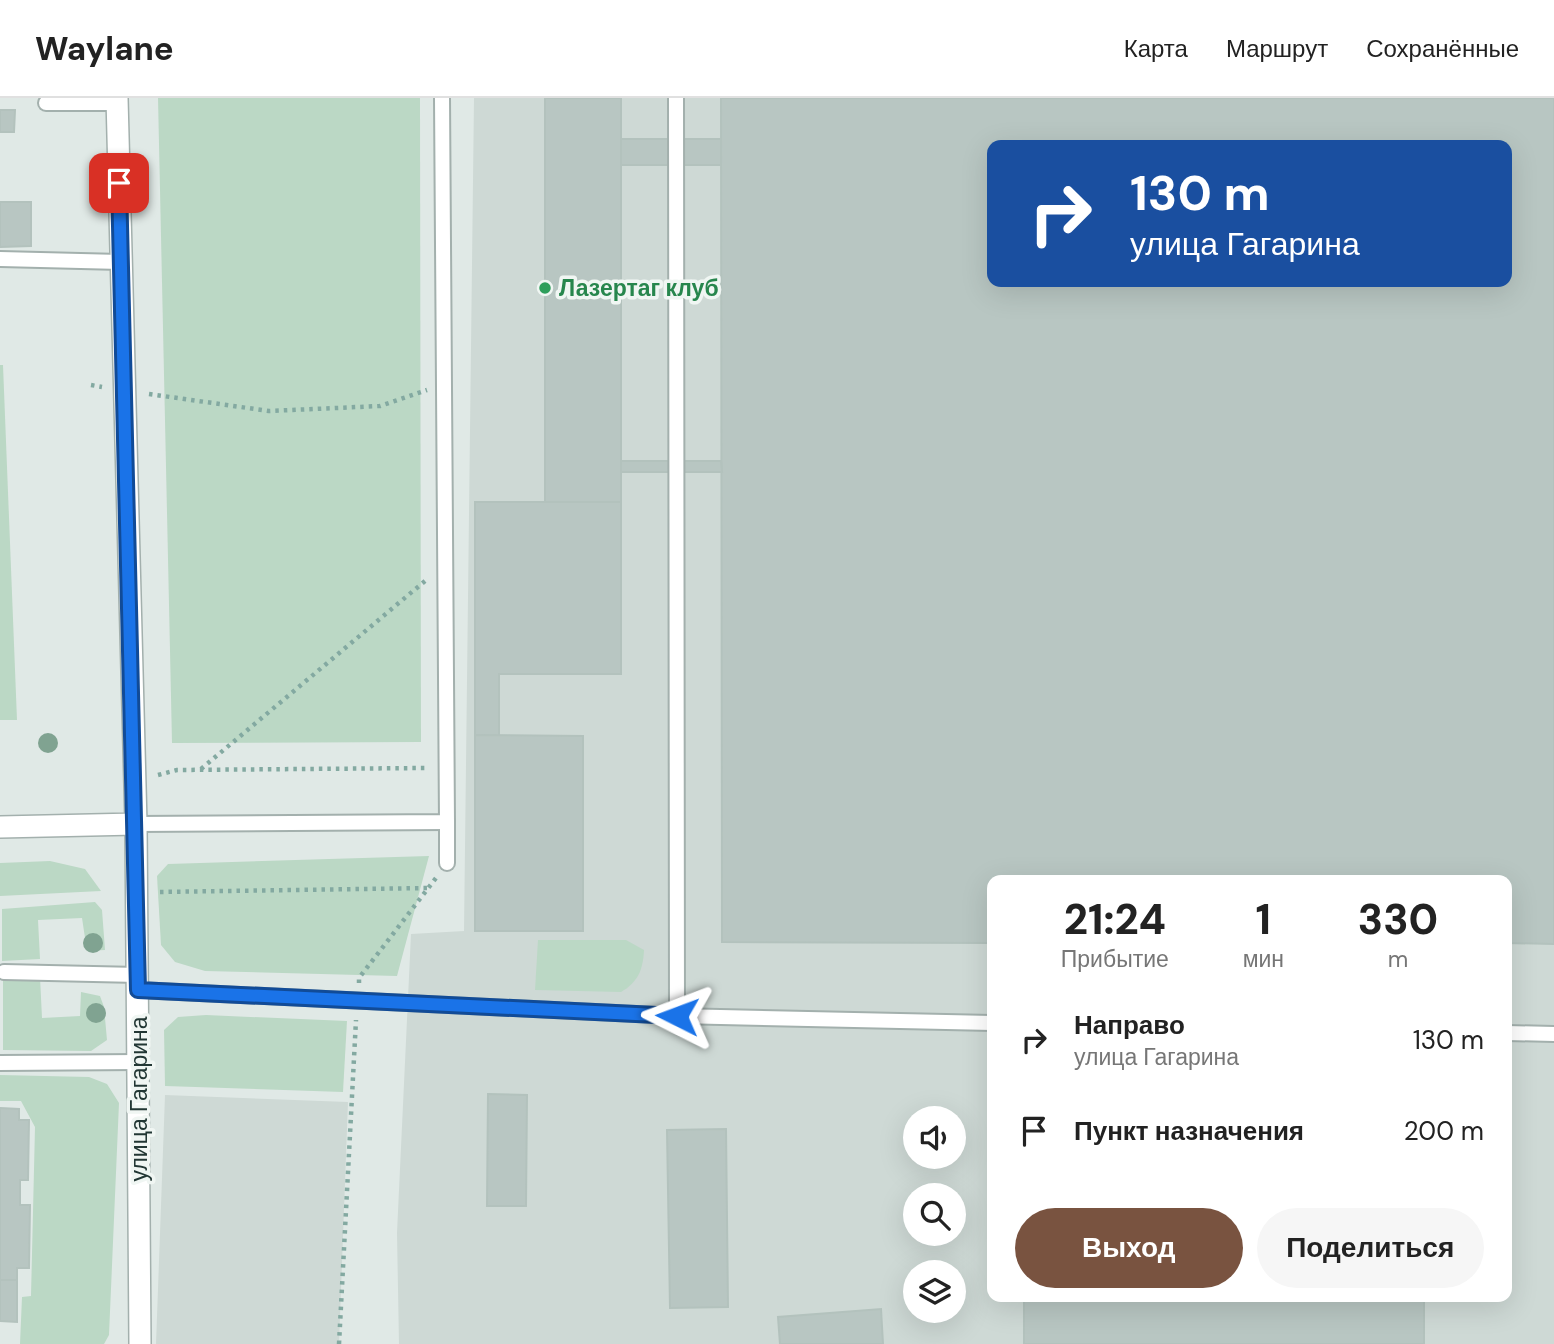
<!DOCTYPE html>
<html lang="ru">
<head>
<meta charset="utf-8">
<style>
  body { margin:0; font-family:"DM Sans",sans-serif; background:#f6f6f6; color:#222; height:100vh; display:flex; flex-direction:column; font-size:26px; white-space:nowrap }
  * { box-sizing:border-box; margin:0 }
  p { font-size:23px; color:#767676 }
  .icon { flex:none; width:38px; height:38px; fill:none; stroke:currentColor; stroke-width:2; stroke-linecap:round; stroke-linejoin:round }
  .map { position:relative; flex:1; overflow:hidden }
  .sheet { position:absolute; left:987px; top:777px; width:525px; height:427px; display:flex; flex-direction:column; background:#fff; border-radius:14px; box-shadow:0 7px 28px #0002 }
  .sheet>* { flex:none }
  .banner { position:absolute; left:987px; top:42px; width:525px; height:147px; border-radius:14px; box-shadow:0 7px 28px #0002; background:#1a4fa0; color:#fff; overflow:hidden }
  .fabs { position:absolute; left:903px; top:1008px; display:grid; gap:14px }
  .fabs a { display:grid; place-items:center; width:63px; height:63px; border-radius:50%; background:#fff; box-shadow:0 7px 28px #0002; font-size:35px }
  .pin { position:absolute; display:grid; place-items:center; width:60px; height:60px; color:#fff; margin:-30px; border-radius:14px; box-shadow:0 4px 10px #0006 }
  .me { position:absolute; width:77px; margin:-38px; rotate:273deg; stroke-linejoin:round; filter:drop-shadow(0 0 5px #0008) }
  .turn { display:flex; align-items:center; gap:24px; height:147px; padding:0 28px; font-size:32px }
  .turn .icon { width:91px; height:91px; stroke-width:2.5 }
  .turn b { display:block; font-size:49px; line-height:60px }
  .eta { display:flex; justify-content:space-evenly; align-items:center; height:119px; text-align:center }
  .eta b { font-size:42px; font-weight:800; line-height:49px }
  .action { display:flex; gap:14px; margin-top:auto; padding:14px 28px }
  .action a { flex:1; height:80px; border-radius:42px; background:#795340; color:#fff; font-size:28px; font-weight:800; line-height:80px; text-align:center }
  .action a+a { background:#f6f6f6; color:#222 }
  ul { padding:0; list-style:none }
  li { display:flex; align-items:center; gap:21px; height:91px; padding:0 28px }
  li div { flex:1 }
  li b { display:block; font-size:26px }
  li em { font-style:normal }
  header { display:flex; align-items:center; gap:42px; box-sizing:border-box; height:98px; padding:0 35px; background:#fff; border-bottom:2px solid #e0e0e0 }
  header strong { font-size:33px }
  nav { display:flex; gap:38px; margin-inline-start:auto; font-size:24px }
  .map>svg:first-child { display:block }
  .built { fill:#ced9d5; fill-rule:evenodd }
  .green { fill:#bbd8c5 }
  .building { fill:#b8c6c2; stroke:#b3c2bd; stroke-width:2; fill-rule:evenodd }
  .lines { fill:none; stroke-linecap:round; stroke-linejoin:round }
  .service-casing { stroke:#a3b0ad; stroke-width:18 }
  .minor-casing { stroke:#a3b0ad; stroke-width:24 }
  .tertiary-casing { stroke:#a3b0ad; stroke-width:24 }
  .path { stroke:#83a9a1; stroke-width:4.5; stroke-dasharray:3.5 5; stroke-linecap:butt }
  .service { stroke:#fff; stroke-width:14 }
  .minor { stroke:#fff; stroke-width:21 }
  .tertiary { stroke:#fff; stroke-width:21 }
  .tree { fill:#80a391 }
  .route-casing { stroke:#114b97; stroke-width:18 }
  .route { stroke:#1a73e8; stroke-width:12 }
  .leisure-dot { fill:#2e9e5b; stroke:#f0f6f3; stroke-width:2.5 }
  .labels { text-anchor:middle; stroke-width:7; stroke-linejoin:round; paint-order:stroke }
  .leisure-label { font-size:23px; font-weight:bold; fill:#27864d; stroke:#f0f6f3; text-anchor:start }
  .street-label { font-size:23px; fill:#223734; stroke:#f0f6f3 }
</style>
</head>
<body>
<header>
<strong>Waylane</strong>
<nav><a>Карта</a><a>Маршрут</a><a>Сохранённые</a></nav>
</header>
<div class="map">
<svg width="1554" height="1246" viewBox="0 0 1554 1246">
  <rect width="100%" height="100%" fill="#e0e9e6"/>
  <g class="built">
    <path d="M474 0H1554V1246H399L397 1135 411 836 464 833ZM992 47H1507V184H992ZM992 782H1507V1199H992ZM915 1020H954V1059H915ZM915 1097H954V1136H915ZM915 1174H954V1213H915Z"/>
    <polygon points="165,997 348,1004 339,1246 156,1246"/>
  </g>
  <g class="green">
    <polygon points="158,0 420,0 421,644 172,645"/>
    <polygon points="0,267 3,267 17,622 0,622"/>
    <polygon points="429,758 397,878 205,873 175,864 161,847 157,778 168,766"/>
    <polygon points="50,763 85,771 101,793 0,798 0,765"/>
    <polygon points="95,804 102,812 105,852 87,853 82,820 38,822 40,861 2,863 2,811"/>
    <path d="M538 842H626L644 852C643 872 638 884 621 894L535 892Z"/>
    <polygon points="40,879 42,920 80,918 81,894 100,898 104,909 107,942 91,953 3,952 3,880"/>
    <polygon points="206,917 347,923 343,994 165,988 164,932 178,919"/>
    <polygon points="0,977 89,979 107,986 119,1005 109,1237 104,1246 20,1246 22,1199 31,1198 35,1029 21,1003 0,1003"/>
  </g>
  <g class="building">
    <rect x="545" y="0" width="76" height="404"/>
    <path d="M721 0H1554V846L1507 845V782H992V845L722 844ZM992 47H1507V184H992Z"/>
    <polygon points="0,12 15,12 14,34 0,34"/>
    <rect x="621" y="41" width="100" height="26"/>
    <polygon points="0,104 31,104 31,148 0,149"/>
    <polygon points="621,363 721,363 722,374 621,374"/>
    <polygon points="475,404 621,404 621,576 499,576 499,638 475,637"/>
    <polygon points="475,637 583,638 583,833 475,833"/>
    <polygon points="488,996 527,997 526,1108 487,1108"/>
    <polygon points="0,1010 19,1011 19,1022 29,1022 28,1082 20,1082 20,1107 30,1107 29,1170 17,1170 17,1182 0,1182"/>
    <polygon points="726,1031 728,1209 670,1210 667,1032"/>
    <polygon points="0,1182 17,1182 17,1224 0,1223"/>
    <rect x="1024" y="1199" width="400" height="47"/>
    <polygon points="881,1211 883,1246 780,1246 778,1219"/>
  </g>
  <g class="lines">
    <defs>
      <g id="service">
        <polyline points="676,0 677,918"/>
        <polyline points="46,5 117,5"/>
        <polyline points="0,161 121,164"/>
        <polyline points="136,726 447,724 442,0"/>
        <polyline points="447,765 447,724"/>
        <polyline points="4,874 138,877"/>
        <polyline points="138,892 677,918 992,925"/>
        <polyline points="1507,935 1554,936"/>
        <polyline points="0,965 139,964"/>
      </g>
      <polyline id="minor" points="136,726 140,1246"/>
      <polyline id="tertiary" points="0,729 136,726 117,0"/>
    </defs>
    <use href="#service" class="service-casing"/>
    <use href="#minor" class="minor-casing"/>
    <use href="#tertiary" class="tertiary-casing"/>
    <g class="path">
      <polyline points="91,287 102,289"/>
      <polyline points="149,296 269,313 380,308 427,292"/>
      <polyline points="201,671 425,483"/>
      <polyline points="158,677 177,672 428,670"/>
      <polyline points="160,794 427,790"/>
      <polyline points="359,885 359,880 436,780"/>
      <polyline points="339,1246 356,922"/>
    </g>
    <use href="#service" class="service"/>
    <use href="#minor" class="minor"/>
    <use href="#tertiary" class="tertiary"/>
  </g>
  <g class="tree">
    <circle cx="48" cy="645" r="10"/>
    <circle cx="93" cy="845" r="10"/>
    <circle cx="96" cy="915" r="10"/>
  </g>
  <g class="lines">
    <defs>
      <polyline id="route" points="119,85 138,892 677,918"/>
    </defs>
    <use href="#route" class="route-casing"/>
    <use href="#route" class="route"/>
  </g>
  <circle class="leisure-dot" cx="545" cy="190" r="7"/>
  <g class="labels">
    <g class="leisure-label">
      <text x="559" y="198">Лазертаг клуб</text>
    </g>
    <g class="street-label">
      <text transform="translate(139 1001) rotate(-90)" y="8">улица Гагарина</text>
    </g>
  </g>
</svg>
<div class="fabs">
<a><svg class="icon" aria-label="sound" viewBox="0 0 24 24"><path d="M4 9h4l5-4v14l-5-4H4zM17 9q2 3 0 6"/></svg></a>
<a><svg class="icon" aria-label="search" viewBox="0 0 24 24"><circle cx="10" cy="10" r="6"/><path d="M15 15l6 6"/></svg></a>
<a><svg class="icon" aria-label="layers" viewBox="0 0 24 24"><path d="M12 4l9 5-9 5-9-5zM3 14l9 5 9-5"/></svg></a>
</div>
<div class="pin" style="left:119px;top:85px;background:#d93025"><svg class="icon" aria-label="arrive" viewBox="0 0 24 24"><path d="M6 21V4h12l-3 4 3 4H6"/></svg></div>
<svg class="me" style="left:677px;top:918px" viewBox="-20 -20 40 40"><path d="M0-17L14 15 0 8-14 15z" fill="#1a73e8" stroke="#fff" stroke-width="4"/></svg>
<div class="banner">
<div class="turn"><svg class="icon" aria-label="right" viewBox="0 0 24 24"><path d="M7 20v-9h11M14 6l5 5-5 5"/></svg><div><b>130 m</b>улица Гагарина</div></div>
</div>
<section class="sheet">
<div class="eta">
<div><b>21:24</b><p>Прибытие</p></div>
<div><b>1</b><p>мин</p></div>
<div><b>330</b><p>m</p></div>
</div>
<ul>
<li><svg class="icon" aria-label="right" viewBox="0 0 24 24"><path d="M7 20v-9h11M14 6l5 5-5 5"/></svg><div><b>Направо</b><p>улица Гагарина</p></div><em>130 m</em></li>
<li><svg class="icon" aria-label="arrive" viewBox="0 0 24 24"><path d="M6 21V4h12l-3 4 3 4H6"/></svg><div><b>Пункт назначения</b></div><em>200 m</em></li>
</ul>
<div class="action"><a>Выход</a><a>Поделиться</a></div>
</section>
</div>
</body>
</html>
